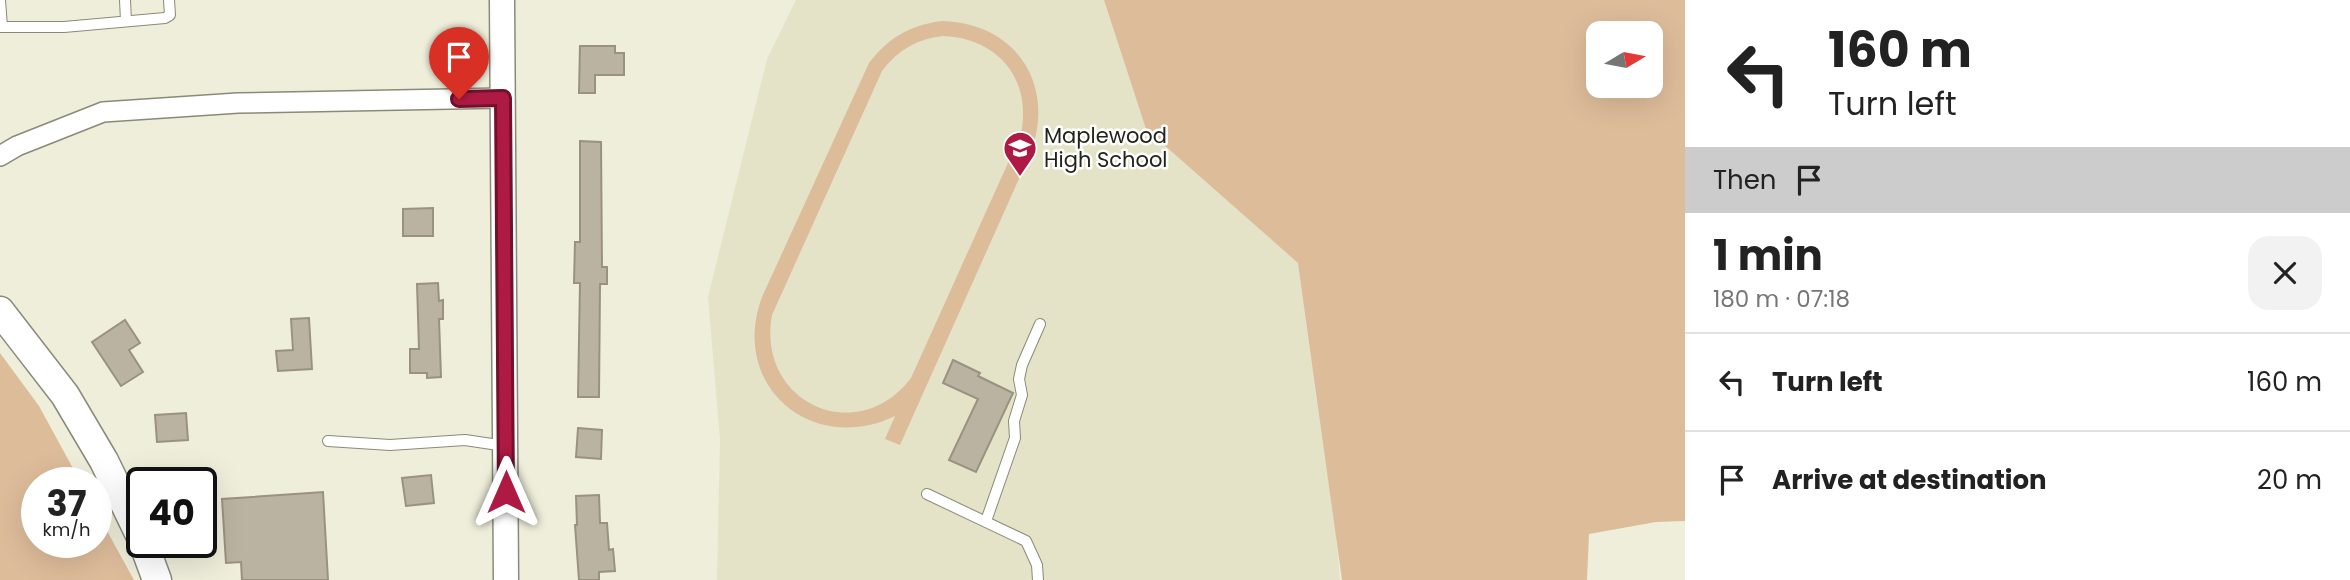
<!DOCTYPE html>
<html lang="en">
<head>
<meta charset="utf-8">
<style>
  body { margin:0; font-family:Poppins,sans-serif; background:#f2f2f2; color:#222; height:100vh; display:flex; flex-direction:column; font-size:26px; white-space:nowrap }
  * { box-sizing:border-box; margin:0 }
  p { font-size:23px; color:#767676 }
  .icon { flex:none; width:38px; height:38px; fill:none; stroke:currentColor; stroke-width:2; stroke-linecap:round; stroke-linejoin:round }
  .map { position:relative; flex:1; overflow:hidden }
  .drawer { display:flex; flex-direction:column; background:#fff; width:665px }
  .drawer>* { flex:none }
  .banner { background:#fff; color:#222; overflow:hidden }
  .needle { width:46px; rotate:80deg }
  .tools { position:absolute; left:1586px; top:21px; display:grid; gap:14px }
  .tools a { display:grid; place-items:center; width:77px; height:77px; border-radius:14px; background:#fff; box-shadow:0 7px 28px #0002; font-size:35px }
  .speed { position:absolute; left:21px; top:467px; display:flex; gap:14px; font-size:35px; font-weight:700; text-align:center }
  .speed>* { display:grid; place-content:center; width:91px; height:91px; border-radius:50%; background:#fff; box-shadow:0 7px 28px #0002; line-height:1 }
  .speed small { font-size:18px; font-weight:400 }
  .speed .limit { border:4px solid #111; border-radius:10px; background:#fff; color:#111 }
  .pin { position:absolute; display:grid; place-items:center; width:60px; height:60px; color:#fff; margin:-72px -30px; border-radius:50% 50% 50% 0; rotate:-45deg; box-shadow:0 0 7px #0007 }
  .pin .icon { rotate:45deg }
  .me { position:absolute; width:77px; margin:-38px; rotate:0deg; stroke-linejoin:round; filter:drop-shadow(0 0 5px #0008) }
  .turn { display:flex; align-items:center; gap:24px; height:147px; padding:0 28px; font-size:32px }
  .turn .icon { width:91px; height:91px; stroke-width:2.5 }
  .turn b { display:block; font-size:49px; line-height:60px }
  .then { display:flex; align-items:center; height:66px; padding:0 28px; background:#0003; gap:14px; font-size:26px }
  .round { display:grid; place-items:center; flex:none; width:74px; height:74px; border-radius:21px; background:#f2f2f2 }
  .headline { display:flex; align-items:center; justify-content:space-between; height:119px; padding:0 28px }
  h1 { font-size:42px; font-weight:700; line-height:52px }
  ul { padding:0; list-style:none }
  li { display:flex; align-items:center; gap:21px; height:98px; padding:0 28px; border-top:2px solid #e0e0e0 }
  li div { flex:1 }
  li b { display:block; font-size:26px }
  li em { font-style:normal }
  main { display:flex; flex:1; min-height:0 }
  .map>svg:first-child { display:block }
  .built { fill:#e4e3c8 }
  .green { fill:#ddbc9a; fill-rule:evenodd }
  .building { fill:#bbb3a1; stroke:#999281; stroke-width:2 }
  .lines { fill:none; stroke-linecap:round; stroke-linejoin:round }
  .service-casing { stroke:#8a8a78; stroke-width:12 }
  .minor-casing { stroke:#8a8a78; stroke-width:22 }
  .tertiary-casing { stroke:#8a8a78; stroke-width:27 }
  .secondary-casing { stroke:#8a8a78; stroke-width:31 }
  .service { stroke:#fff; stroke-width:10 }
  .minor { stroke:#fff; stroke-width:19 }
  .tertiary { stroke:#fff; stroke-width:24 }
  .secondary { stroke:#fff; stroke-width:28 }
  .route-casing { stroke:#71112c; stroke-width:18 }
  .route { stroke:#ae1a43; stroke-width:12 }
  .labels { text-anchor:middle; stroke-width:5; stroke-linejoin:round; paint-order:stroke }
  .poi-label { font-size:21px; fill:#24241d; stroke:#fff; text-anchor:start }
</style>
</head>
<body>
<main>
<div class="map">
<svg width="1685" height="580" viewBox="0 0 1685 580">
  <rect width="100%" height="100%" fill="#efeedb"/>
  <polygon class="built" points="796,0 1287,0 1340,580 717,580 720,440 708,297 767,59"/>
  <g class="green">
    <path d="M1104 0H1685V521L1656 522 1589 534 1587 580H1342L1298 263 1146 129ZM1650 33V86H1598V33Z"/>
    <path d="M942 21C1015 23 1056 83 1031 152L900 445 885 439 895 416C812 456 729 386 762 297L869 63C888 38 910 25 942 21ZM943 36C998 38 1032 79 1021 134L911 378C857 449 756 402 772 315L882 71C898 50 917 39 943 36Z"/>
    <polygon points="0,353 39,406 81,483 37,483 37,542 96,542 96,511 134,580 0,580"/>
  </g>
  <g class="building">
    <polygon points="580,46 615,46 615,53 624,53 624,75 595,75 595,93 579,93"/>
    <polygon points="580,141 601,142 602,267 607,267 607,284 600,284 599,397 578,397 580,283 574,283 575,242 580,242"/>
    <polygon points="433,208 433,236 403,236 403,209"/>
    <polygon points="438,283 439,301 443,300 443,319 439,319 441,377 427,378 427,373 410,373 410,349 419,349 417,284"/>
    <polygon points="309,318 312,369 278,371 276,351 293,350 291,319"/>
    <polygon points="125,320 140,343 129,350 143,372 121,386 92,342"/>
    <polygon points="953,360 980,373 978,376 1013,393 976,472 949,460 978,399 943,383"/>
    <polygon points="186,413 188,440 157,442 155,415"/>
    <polygon points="578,428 602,430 601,459 576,457"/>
    <polygon points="431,475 434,503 406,506 402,478"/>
    <polygon points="323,492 328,580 242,580 241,562 226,563 222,499"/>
    <polygon points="599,495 600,523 607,523 609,550 613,549 615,571 599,572 599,580 579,580 575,525 577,525 576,496"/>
  </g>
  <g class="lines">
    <defs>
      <g id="service">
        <polyline points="0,0 2,27"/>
        <polyline points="125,0 126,21"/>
        <polyline points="0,27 64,27 165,18 170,15 169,0"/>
        <polyline points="328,441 390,445 465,440 505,446"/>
        <polyline points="927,494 1026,541 1037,565 1038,580"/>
        <polyline points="986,521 1015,438 1014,421 1022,395 1019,379 1022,365 1040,324"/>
      </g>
      <polyline id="minor" points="0,156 17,146 103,112 238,103 503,98"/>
      <polyline id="tertiary" points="502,0 506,580"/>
      <g id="secondary">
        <polyline points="0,311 65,395 104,461 142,539"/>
        <polyline points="143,542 157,580"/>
      </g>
    </defs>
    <use href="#service" class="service-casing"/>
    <use href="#minor" class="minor-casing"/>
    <use href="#tertiary" class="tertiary-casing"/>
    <use href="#secondary" class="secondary-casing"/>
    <use href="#service" class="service"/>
    <use href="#minor" class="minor"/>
    <use href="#tertiary" class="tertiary"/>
    <use href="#secondary" class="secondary"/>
  </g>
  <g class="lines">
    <defs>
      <polyline id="route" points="459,99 503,98 506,492"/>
    </defs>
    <use href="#route" class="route-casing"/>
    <use href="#route" class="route"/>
  </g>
  <defs>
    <symbol id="school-pin" viewBox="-11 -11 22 30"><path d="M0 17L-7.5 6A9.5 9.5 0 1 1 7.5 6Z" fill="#ae1a43" stroke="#fff"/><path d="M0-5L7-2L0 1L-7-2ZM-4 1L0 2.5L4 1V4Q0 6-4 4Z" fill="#fff"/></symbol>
  </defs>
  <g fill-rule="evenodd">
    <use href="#school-pin" x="1001" y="129" width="38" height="52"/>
  </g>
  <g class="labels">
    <g class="poi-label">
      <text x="1044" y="143">Maplewood<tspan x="1044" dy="24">High School</tspan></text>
    </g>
  </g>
</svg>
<div class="tools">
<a><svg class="needle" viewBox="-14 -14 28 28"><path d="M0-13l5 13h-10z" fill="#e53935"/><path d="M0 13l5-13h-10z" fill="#767676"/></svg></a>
</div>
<div class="speed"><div>37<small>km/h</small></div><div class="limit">40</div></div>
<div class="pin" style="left:459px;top:99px;background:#d93025"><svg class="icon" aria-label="arrive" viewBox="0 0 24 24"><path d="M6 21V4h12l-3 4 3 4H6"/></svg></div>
<svg class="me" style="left:506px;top:492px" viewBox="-20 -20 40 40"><path d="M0-17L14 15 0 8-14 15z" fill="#ae1a43" stroke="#fff" stroke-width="4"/></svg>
</div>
<section class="drawer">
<div class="banner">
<div class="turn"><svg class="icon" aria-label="left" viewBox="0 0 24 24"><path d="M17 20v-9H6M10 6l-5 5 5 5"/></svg><div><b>160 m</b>Turn left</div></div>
<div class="then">Then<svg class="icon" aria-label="arrive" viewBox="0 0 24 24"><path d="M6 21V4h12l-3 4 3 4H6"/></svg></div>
</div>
<div class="headline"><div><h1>1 min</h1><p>180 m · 07:18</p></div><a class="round"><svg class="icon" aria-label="close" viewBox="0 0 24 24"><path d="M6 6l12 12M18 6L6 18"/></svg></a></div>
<ul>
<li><svg class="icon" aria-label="left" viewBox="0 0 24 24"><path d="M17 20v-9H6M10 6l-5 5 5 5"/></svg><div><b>Turn left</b></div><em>160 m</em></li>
<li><svg class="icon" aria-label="arrive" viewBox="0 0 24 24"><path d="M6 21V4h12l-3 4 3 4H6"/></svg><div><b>Arrive at destination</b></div><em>20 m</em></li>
</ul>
</section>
</main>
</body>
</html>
